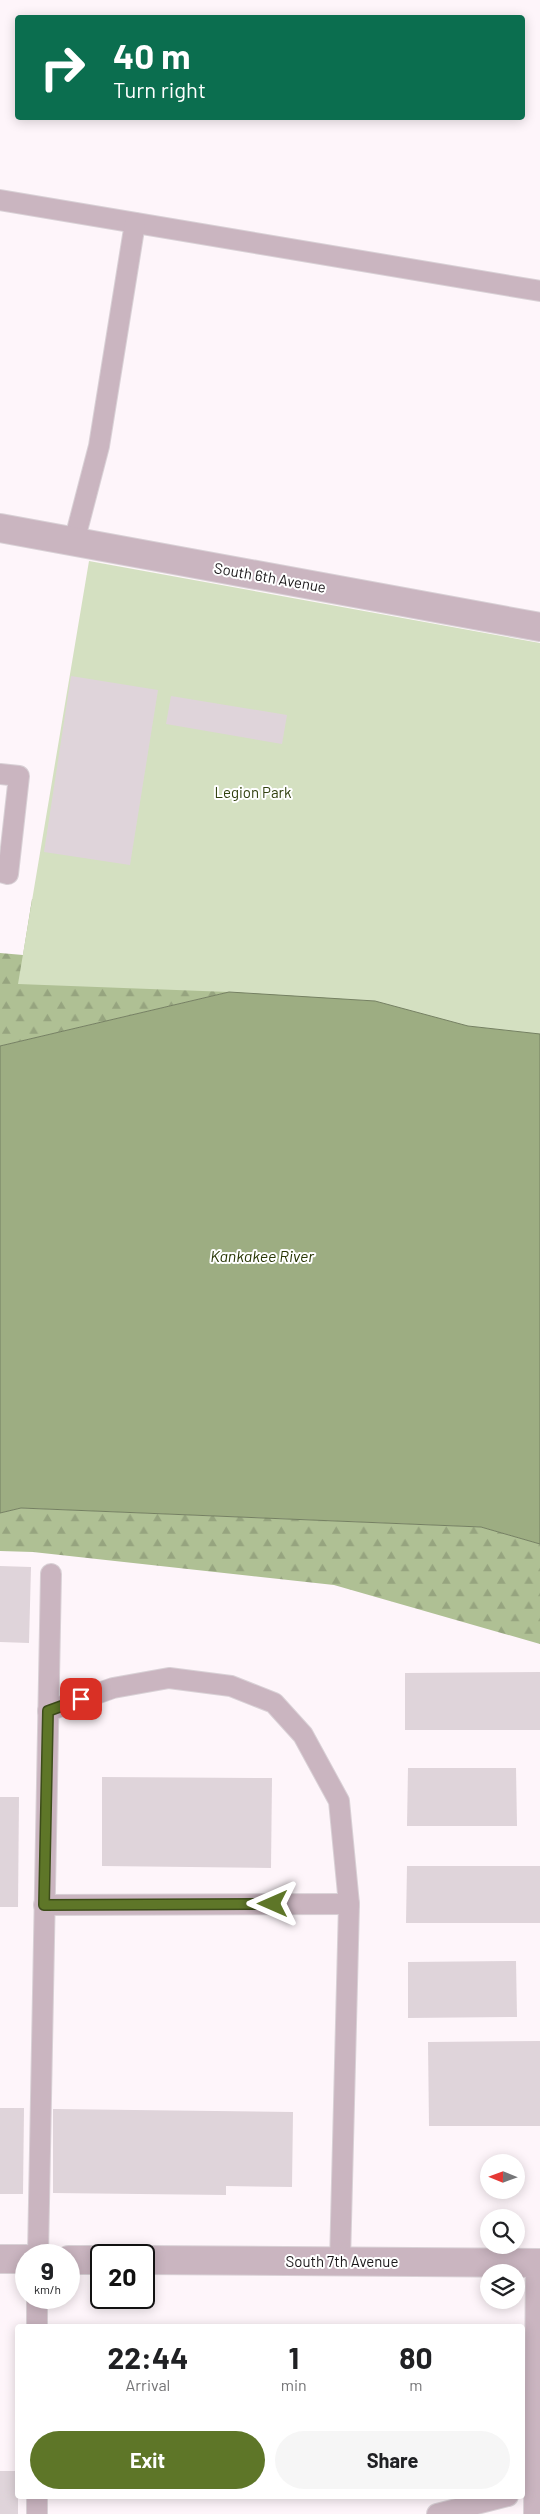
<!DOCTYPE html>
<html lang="en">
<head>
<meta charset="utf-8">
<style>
  body { margin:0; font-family:Barlow,sans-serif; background:#f6f6f6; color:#202124; height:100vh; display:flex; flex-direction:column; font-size:19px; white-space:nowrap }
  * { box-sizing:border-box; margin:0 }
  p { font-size:16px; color:#757577 }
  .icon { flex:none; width:28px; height:28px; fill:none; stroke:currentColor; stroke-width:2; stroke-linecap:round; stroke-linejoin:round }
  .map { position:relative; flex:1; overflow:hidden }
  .panel { position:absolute; left:15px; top:2324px; width:510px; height:175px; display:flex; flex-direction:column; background:#fff; border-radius:5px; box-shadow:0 2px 12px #0003 }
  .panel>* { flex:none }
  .guide { position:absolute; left:15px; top:15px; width:510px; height:105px; border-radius:5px; box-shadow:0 2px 12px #0003; background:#0b6e4f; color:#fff; overflow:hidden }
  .needle { width:32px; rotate:271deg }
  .controls { position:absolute; left:480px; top:2154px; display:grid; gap:10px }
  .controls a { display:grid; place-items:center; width:45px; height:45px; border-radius:50%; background:#fff; box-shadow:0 2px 12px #0003; font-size:25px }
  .speed { position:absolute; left:15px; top:2244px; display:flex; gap:10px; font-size:25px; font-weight:700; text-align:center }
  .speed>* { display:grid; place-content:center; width:65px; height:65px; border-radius:50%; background:#fff; box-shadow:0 2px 12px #0003; line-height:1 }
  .speed small { font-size:12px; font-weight:400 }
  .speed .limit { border:2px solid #111; border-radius:8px; background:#fff; color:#111 }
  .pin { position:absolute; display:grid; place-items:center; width:42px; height:42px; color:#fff; margin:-21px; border-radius:10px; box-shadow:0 2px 8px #0006 }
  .me { position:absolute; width:55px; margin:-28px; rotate:270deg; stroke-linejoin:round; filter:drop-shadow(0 0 4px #0008) }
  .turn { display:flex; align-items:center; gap:18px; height:105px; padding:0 15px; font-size:22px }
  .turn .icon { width:65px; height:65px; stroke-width:2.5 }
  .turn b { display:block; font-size:35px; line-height:42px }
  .eta { display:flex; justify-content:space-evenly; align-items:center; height:85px; text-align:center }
  .eta b { font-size:30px; font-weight:700; line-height:35px }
  .cta { display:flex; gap:10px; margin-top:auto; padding:10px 15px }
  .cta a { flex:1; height:58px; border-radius:30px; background:#5e7628; color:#fff; font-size:20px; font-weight:700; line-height:58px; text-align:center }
  .cta a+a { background:#f6f6f6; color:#202124 }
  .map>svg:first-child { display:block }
  .forest { fill:url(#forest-firs) }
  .park { fill:#d4e0c1 }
  .water { fill:#9dad82; stroke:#758062 }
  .building { fill:#dfd4da }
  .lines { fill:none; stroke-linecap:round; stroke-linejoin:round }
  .service-casing { stroke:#d9d1d6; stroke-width:22 }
  .minor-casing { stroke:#d9d1d6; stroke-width:30 }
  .service { stroke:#cab5c0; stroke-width:20 }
  .minor { stroke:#cab5c0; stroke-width:28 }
  .route-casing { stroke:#3d4d1a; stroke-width:12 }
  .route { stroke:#5e7628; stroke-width:9 }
  .labels { text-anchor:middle; stroke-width:4; stroke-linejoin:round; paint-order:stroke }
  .street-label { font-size:15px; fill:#191618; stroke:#fff }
  .park-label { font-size:15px; fill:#31400f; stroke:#fff }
  .water-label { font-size:16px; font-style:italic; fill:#273603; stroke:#fff }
</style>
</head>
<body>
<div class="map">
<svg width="540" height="2514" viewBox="0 0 540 2514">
  <defs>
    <pattern id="forest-firs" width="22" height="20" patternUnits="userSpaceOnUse" patternTransform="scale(1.25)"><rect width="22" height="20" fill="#afc094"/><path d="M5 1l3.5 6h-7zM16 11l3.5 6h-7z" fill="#96a47f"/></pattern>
  </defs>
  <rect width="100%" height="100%" fill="#fef5fa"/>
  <g class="forest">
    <polygon points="32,899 348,1000 229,992 0,1046 0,953 23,955"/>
    <polygon points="21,1508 481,1527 540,1544 540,1644 334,1585 33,1552 0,1551 0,1513"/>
  </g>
  <polygon class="park" points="89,561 540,643 540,1035 468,1026 375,1001 229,992 18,984"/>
  <polygon class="water" points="229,992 375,1001 468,1026 540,1034 540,1544 481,1527 21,1508 0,1513 0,1046"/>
  <g class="building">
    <polygon points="71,676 158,690 130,865 44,852"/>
    <polygon points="171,696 287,715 282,744 166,724"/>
    <polygon points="0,1566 31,1567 29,1643 0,1642"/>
    <polygon points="540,1672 540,1730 405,1730 405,1673"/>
    <polygon points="408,1768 516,1768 517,1826 407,1826"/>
    <polygon points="102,1777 272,1778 271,1868 102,1866"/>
    <polygon points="0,1797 19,1797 18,1907 0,1907"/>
    <polygon points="407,1866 540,1866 540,1923 406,1923"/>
    <polygon points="516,1961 517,2017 408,2018 408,1962"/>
    <polygon points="540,2041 540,2126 429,2126 428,2042"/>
    <polygon points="0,2108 24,2108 23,2194 0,2194"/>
    <polygon points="53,2109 293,2112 292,2187 226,2186 226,2195 53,2193"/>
    <rect x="0" y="2471" width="18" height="43"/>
  </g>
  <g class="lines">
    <defs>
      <g id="service">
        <polyline points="0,200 540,291"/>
        <polyline points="74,542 99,446 135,223"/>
        <polyline points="0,774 19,776 8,874 0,872"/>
        <polyline points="48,1711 113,1688 169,1678 231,1686 274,1703 303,1735 339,1801 349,1904 340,2262"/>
        <polyline points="44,1905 349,1904"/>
        <polyline points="38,2255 51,1574"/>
        <polyline points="37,2326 37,2298"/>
        <polyline points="37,2514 37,2496"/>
        <polyline points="437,2514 508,2496"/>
      </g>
      <g id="minor">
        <polyline points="0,528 540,627"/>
        <polyline points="0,2259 26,2259"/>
        <polyline points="69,2260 101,2260"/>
        <polyline points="144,2260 540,2263 538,2514"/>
      </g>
    </defs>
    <use href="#service" class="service-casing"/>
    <use href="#minor" class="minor-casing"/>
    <use href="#service" class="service"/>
    <use href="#minor" class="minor"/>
  </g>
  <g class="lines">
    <defs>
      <polyline id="route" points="81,1699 48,1711 44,1905 273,1904"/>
    </defs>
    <use href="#route" class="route-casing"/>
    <use href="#route" class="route"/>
  </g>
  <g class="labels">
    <g class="street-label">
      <text transform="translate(270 578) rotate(10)" y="5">South 6th Avenue</text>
      <text x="342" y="2267">South 7th Avenue</text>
    </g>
    <g class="park-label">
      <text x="253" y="798">Legion Park</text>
    </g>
    <g class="water-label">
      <text x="262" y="1262">Kankakee River</text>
    </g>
  </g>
</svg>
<div class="controls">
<a><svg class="needle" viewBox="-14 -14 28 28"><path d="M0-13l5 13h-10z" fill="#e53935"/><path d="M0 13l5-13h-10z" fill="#757577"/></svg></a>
<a><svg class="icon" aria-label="search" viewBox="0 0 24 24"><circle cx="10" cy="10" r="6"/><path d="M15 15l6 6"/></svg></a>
<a><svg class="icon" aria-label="layers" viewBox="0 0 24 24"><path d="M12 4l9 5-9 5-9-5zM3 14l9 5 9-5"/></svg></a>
</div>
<div class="speed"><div>9<small>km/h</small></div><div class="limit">20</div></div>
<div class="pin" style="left:81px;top:1699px;background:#d93025"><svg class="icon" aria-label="arrive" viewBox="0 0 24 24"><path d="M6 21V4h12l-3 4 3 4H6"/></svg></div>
<svg class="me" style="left:273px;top:1904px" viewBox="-20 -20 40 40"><path d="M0-17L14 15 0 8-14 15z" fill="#5e7628" stroke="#fff" stroke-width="4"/></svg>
<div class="guide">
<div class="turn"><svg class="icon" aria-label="right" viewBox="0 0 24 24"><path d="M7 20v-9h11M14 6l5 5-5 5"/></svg><div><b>40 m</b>Turn right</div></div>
</div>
<section class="panel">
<div class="eta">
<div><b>22:44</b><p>Arrival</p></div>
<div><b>1</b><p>min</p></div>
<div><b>80</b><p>m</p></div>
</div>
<div class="cta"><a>Exit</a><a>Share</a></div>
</section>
</div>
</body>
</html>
